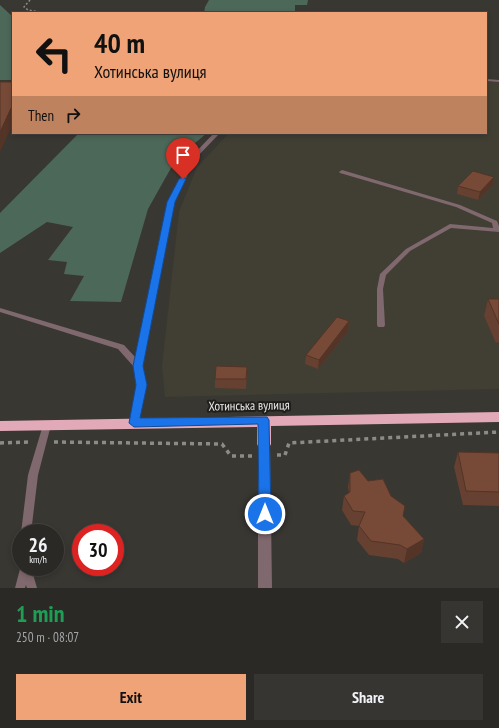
<!DOCTYPE html>
<html lang="en">
<head>
<meta charset="utf-8">
<style>
  body { margin:0; font-family:"PT Sans Narrow",sans-serif; background:#363532; color:#f1f3f6; height:100vh; display:flex; flex-direction:column; font-size:15px; white-space:nowrap }
  * { box-sizing:border-box; margin:0 }
  p { font-size:13px; color:#a5a6a7 }
  .icon { flex:none; width:22px; height:22px; fill:none; stroke:currentColor; stroke-width:2; stroke-linecap:round; stroke-linejoin:round }
  .map { position:relative; height:588px; overflow:hidden }
  .drawer { display:flex; flex-direction:column; background:#2a2926; flex:1 }
  .drawer>* { flex:none }
  .hud { position:absolute; left:12px; top:12px; width:475px; height:122px; border-radius:0px; box-shadow:0 2px 6px #0003,0 0 0 1px #464543; background:#efa376; color:#111; overflow:hidden }
  .speed { position:absolute; left:12px; top:524px; display:flex; gap:8px; font-size:20px; font-weight:700; text-align:center }
  .speed>* { display:grid; place-content:center; width:52px; height:52px; border-radius:50%; background:#2a2926; box-shadow:0 2px 6px #0003,0 0 0 1px #464543; line-height:1 }
  .speed small { font-size:10px; font-weight:400 }
  .speed .limit { border:6px solid #d22; background:#fff; color:#111 }
  .pin { position:absolute; display:grid; place-items:center; width:34px; height:34px; color:#fff; margin:-41px -17px; border-radius:50% 50% 50% 0; rotate:-45deg; box-shadow:0 0 4px #0007 }
  .pin .icon { rotate:45deg }
  .me { position:absolute; width:44px; margin:-22px; rotate:0deg; stroke-linejoin:round; filter:drop-shadow(0 0 3px #0008) }
  .turn { display:flex; align-items:center; gap:14px; height:84px; padding:0 16px; font-size:18px }
  .turn .icon { width:52px; height:52px; stroke-width:2.5 }
  .turn b { display:block; font-size:28px; line-height:34px }
  .then { display:flex; align-items:center; height:38px; padding:0 16px; background:#0003; gap:8px; font-size:15px }
  .round { display:grid; place-items:center; flex:none; width:42px; height:42px; border-radius:0px; background:#363532 }
  .summary { display:flex; align-items:center; justify-content:space-between; height:68px; padding:0 16px }
  h1 { font-size:24px; font-weight:700; line-height:30px; color:#1e9e55 }
  .action { display:flex; gap:8px; margin-top:auto; padding:8px 16px }
  .action a { flex:1; height:46px; border-radius:0px; background:#efa376; color:#111; font-size:16px; font-weight:700; line-height:46px; text-align:center }
  .action a+a { background:#363532; color:#f1f3f6 }
  .map>svg:first-child { display:block }
  .built { fill:#413e33 }
  .green { fill:#4c6858 }
  .lines { fill:none; stroke-linecap:round; stroke-linejoin:round }
  .path-far1 { stroke:#8c8b87; stroke-width:1.5; stroke-dasharray:2 2; stroke-linecap:butt }
  .path { stroke:#8c8b87; stroke-width:3.5; stroke-dasharray:4 4; stroke-linecap:butt }
  .lane { fill:#7f686e; fill-rule:evenodd }
  .street { fill:#7f686e; fill-rule:evenodd }
  .highway { fill:#e2aab8; fill-rule:evenodd }
  .wall { fill:#664030 }
  .shaded-wall { fill:#533427 }
  .building { fill:#774a38; stroke:#533427 }
  .route { fill:#1a73e8; stroke:#114b97 }
  .labels { text-anchor:middle; stroke-width:4; stroke-linejoin:round; paint-order:stroke }
  .near-street-label { font-size:13px; fill:#e9e8e5; stroke:#1f1e1c }
</style>
</head>
<body>
<div class="map">
<svg width="499" height="588" viewBox="0 0 499 588">
  <rect width="100%" height="100%" fill="#383732"/>
  <polygon class="built" points="486,82 499,82 499,389 165,397 162,366 179,212 197,167 229,133 486,133"/>
  <g class="green">
    <polygon points="209,0 308,0 307,5 295,5 295,13 204,13 205,7"/>
    <polygon points="0,5 13,17 13,80 0,80"/>
    <polygon points="79,133 207,133 176,159 148,209 121,302 70,301 84,276 64,274 67,262 48,260 73,227 47,222 0,253 0,213"/>
  </g>
  <g class="lines">
    <polyline class="path-far1" points="30,0 24,7 28,10 46,13"/>
    <g class="path">
      <polyline points="54,442 222,444 231,456 252,456"/>
      <polyline points="0,443 29,442"/>
      <polyline points="277,455 285,455 289,443 499,432"/>
    </g>
    <g class="lane">
      <polygon points="486,79 499,80 499,82 486,81"/>
      <polygon points="214,133 220,133 196,158 174,202 142,366 146,385 138,423 137,425 134,426 131,425 130,423 138,385 134,367 118,349 0,312 0,308 124,345 136,358 168,202 191,157"/>
      <polygon points="342,170 460,205 497,221 499,226 499,232 451,228 410,251 386,275 383,289 385,325 384,327 378,327 377,325 377,289 380,274 406,249 450,224 493,228 492,223 456,207 340,173 339,172"/>
      <polygon points="47,422 50,423 51,425 38,475 31,533 21,533 28,475 43,425 44,423"/>
      <polygon points="21,565 21,567 31,567 37,588 27,588 26,585 25,588 15,588"/>
    </g>
    <polygon class="street" points="264,439 268,441 270,444 272,588 258,588 258,444 260,441"/>
    <polygon class="highway" points="499,412 499,422 271,426 271,444 269,448 264,450 259,448 257,444 257,427 0,431 0,421"/>
  </g>
  <g class="wall">
    <polygon points="494,177 493,185 478,200 457,194 458,186"/>
    <polygon points="488,299 499,299 499,342 496,343 484,316"/>
    <polygon points="349,321 348,331 318,369 305,364 306,355"/>
    <polygon points="247,367 246,389 215,388 215,379"/>
    <polygon points="458,452 499,453 499,506 463,505 454,467"/>
    <polygon points="350,473 368,481 391,496 403,516 424,539 421,553 404,563 398,559 369,555 357,540 359,526 351,525 342,510 344,496 349,493 348,487"/>
  </g>
  <g class="shaded-wall">
    <polygon points="13,104 13,124 0,152 0,132"/>
    <polygon points="494,177 493,185 478,200 480,192"/>
    <polygon points="349,321 348,331 318,369 319,360"/>
    <polygon points="424,539 421,553 404,563 407,549"/>
  </g>
  <g class="building">
    <polygon points="0,82 13,82 13,104 0,132"/>
    <polygon points="473,171 494,177 480,192 458,186"/>
    <polygon points="488,299 499,299 499,324"/>
    <polygon points="337,317 349,321 319,360 306,355"/>
    <polygon points="216,366 247,367 246,379 215,379"/>
    <polygon points="458,452 499,453 499,492 466,491"/>
    <polygon points="359,470 368,481 383,479 391,496 405,506 403,516 424,539 407,549 400,545 371,541 359,526 365,512 353,511 344,496 350,492 350,473"/>
  </g>
  <polygon class="route" points="183,177 186,179 175,202 143,366 147,385 140,418 267,417 269,420 271,514 269,518 265,519 261,518 259,514 258,424 134,427 129,423 136,385 133,366 167,202 179,179"/>
  <g class="labels">
    <g class="near-street-label">
      <text transform="translate(249 405) rotate(-1)" y="5">Хотинська вулиця</text>
    </g>
  </g>
</svg>
<div class="speed"><div>26<small>km/h</small></div><div class="limit">30</div></div>
<div class="pin" style="left:183px;top:179px;background:#d93025"><svg class="icon" aria-label="arrive" viewBox="0 0 24 24"><path d="M6 21V4h12l-3 4 3 4H6"/></svg></div>
<svg class="me" style="left:265px;top:514px" viewBox="-20 -20 40 40"><circle r="17" fill="#1a73e8" stroke="#fff" stroke-width="3"/><path d="M0-11L8 9 0 5-8 9z" fill="#fff"/></svg>
<div class="hud">
<div class="turn"><svg class="icon" aria-label="left" viewBox="0 0 24 24"><path d="M17 20v-9H6M10 6l-5 5 5 5"/></svg><div><b>40 m</b>Хотинська вулиця</div></div>
<div class="then">Then<svg class="icon" aria-label="right" viewBox="0 0 24 24"><path d="M7 20v-9h11M14 6l5 5-5 5"/></svg></div>
</div>
</div>
<section class="drawer">
<div class="summary"><div><h1>1 min</h1><p>250 m · 08:07</p></div><a class="round"><svg class="icon" aria-label="close" viewBox="0 0 24 24"><path d="M6 6l12 12M18 6L6 18"/></svg></a></div>
<div class="action"><a>Exit</a><a>Share</a></div>
</section>
</body>
</html>
